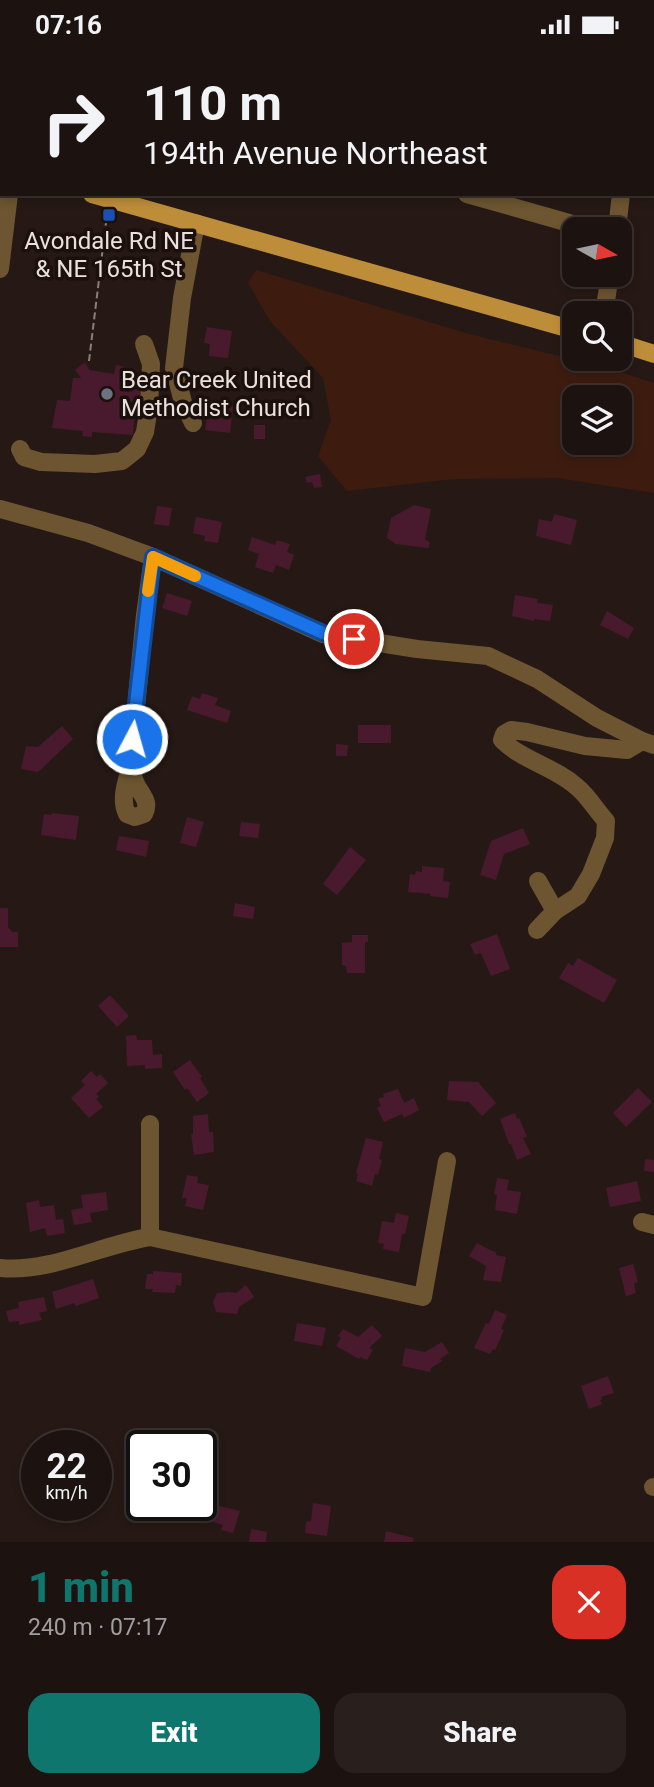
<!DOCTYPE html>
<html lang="en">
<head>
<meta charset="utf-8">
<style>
  body { margin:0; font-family:Roboto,sans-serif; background:#29201e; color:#f1f3f6; height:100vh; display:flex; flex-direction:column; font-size:26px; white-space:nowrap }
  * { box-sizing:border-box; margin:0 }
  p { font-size:23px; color:#a09e9f }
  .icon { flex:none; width:38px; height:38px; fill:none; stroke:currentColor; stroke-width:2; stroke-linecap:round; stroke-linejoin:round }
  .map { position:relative; height:1493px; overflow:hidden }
  .panel { display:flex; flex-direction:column; background:#1c1310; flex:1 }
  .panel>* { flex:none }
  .guide { position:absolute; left:0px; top:0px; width:654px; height:147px; box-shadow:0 4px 10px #0003,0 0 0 2px #3a3230; background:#1c1310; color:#f1f3f6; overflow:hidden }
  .needle { width:46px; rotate:99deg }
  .controls { position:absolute; left:562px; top:168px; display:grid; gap:14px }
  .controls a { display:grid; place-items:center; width:70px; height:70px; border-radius:14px; background:#1c1310; box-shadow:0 4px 10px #0003,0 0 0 2px #3a3230; font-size:35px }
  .speed { position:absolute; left:21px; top:1381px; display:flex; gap:14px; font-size:35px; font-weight:700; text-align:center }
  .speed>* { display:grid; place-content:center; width:91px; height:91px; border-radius:50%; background:#1c1310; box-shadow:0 4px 10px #0003,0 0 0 2px #3a3230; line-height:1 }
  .speed small { font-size:18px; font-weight:400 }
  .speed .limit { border:4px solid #111; border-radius:10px; background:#fff; color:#111 }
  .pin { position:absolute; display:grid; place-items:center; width:60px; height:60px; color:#fff; margin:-30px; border:4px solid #fff; border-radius:50%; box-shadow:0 2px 7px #0007 }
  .me { position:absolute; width:77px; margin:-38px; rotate:6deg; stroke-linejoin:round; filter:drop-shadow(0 0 5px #0008) }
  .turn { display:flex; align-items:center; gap:24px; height:147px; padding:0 28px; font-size:32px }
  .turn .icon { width:91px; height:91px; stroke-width:2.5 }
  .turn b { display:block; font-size:49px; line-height:60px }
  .round { display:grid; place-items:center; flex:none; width:74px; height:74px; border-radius:21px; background:#29201e }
  .headline { display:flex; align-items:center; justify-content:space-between; height:119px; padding:0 28px }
  h1 { font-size:42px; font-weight:800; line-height:52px; color:#0f766e }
  .primary-button { display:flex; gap:14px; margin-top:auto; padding:14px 28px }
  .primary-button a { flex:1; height:80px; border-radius:21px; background:#0f766e; color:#fff; font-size:28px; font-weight:800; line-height:80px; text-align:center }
  .primary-button a+a { background:#29201e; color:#f1f3f6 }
  .status { display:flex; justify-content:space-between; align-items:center; height:49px; padding:0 35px; background:#1c1310; direction:ltr }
  .status svg { height:19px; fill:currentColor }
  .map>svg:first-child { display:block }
  .green { fill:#3d1c0f; fill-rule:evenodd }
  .building { fill:#491a2e }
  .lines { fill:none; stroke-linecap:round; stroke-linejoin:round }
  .path { stroke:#8a7f7b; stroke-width:2; stroke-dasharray:7 3.5; stroke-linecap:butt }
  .minor { stroke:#6c5530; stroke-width:18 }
  .major { stroke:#be8d3a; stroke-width:18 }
  .route-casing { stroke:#114b97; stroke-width:18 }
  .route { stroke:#1a73e8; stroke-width:12 }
  .slow { stroke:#f59e0b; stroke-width:12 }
  .transit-dot { fill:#1a4fb4; stroke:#1c100c; stroke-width:2.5 }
  .worship-dot { fill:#6b7280; stroke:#1c100c; stroke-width:2.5 }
  .labels { text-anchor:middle; stroke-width:7; stroke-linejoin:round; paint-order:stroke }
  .poi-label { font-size:24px; fill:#eae1de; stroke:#1c100c }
</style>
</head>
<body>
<div class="status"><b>07:16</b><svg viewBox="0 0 49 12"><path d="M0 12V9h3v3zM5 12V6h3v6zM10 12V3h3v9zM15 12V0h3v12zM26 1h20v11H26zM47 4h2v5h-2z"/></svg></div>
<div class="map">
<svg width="654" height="1493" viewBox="0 0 654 1493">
  <rect width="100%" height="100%" fill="#261915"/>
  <path class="green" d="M256 221 469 285 607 319 654 334V444L557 429 453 430 347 442 318 407 331 371 323 329 270 272 248 234ZM574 348H620V394H574Z"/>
  <g class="building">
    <polygon points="207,278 232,282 228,309 209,307 210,295 204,294"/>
    <polygon points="85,313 89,321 114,325 116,316 136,320 134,337 145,339 143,352 136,351 133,386 92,383 92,388 82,387 83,382 52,379 57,351 70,352 73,329 81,329 75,321"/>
    <polygon points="218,355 233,357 230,384 205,381 207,367 216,368"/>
    <rect x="254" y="376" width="11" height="14"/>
    <polygon points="320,425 322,438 314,439 312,433 307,434 305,428"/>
    <polygon points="414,456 431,460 425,490 430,494 428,499 396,495 387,489 391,469"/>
    <polygon points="157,457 172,459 169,477 154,475"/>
    <polygon points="554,465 577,471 571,496 536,487 539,470 552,473"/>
    <polygon points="196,468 222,473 218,494 204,492 205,487 193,484"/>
    <polygon points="252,488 275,496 277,491 290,495 287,503 294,506 289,521 276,516 273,524 255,518 259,505 248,501"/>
    <polygon points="167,544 192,552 187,567 162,559"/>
    <polygon points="515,546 538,550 537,554 553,556 550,572 534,570 534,572 512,567"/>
    <polygon points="607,562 634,579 628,590 600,576"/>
    <polygon points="202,644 218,649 215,656 231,662 227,674 187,661 192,647 200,650"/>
    <rect x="358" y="676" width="33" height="18"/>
    <polygon points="62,677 73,690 38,723 21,720 26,697 38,698"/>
    <polygon points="336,695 348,696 347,707 336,707"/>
    <polygon points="52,764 79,767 76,791 41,786 44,765 51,766"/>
    <polygon points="187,768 204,773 196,798 180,794"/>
    <polygon points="241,773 260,775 258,789 239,787"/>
    <polygon points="523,779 530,795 504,805 496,831 480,826 491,792"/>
    <polygon points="119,787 149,792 146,808 116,801"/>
    <polygon points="350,798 366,811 337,846 323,835"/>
    <polygon points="422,817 444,819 443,832 450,833 448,849 430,847 431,845 408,843 410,825 415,826 416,822 422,823"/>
    <polygon points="235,854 255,858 253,870 233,867"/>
    <polygon points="0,859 8,859 8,878 12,883 18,883 18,898 0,898"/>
    <polygon points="497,885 510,920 491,927 481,904 475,906 470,895"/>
    <polygon points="352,886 368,886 368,893 365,893 365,924 347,924 346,917 342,916 342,894 352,893"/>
    <polygon points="578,909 617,931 604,954 559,929 568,914 573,917"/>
    <polygon points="110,946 129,967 117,978 98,957"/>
    <polygon points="136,986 137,991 152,991 153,1006 162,1005 162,1019 145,1020 145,1016 127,1017 126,987"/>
    <polygon points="190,1011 202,1028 200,1029 209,1044 197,1053 187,1039 185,1041 173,1023"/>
    <polygon points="91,1022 97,1028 100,1025 108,1034 96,1045 99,1048 96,1050 103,1058 89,1069 71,1049 85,1036 81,1032"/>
    <polygon points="449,1032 478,1033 496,1054 482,1067 469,1053 447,1051"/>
    <polygon points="638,1039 652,1053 626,1078 613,1064"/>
    <polygon points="398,1040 404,1054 414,1049 419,1061 404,1069 402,1065 384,1073 377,1059 381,1057 378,1050 384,1048 383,1045"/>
    <polygon points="515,1064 517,1070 519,1069 527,1088 523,1089 531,1105 517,1111 511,1095 509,1095 500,1070"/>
    <polygon points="208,1065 209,1083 213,1083 214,1103 194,1106 191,1085 193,1085 193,1067"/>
    <polygon points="366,1089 383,1093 379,1110 382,1111 378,1126 375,1125 372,1137 356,1132 358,1125 356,1124"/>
    <polygon points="645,1110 654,1111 654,1123 644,1122"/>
    <polygon points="187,1126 198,1128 197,1134 209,1136 203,1161 185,1157 187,1149 182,1149"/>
    <polygon points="497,1129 509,1131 507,1141 521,1143 517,1165 495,1161 497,1146 494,1145"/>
    <polygon points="637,1132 641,1152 610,1158 606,1139"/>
    <polygon points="106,1143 108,1161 90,1164 92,1173 74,1176 71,1161 83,1159 81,1146"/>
    <polygon points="39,1151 40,1158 54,1156 56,1171 63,1170 65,1184 47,1187 45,1179 30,1183 26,1154"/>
    <polygon points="396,1164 409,1167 405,1185 402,1185 399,1203 383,1200 384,1195 378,1194 382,1172 394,1174"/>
    <polygon points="477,1194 490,1201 496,1203 496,1206 506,1208 501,1233 483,1231 486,1217 469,1207"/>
    <polygon points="633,1215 638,1233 634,1234 636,1244 626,1247 619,1219"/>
    <polygon points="153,1222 182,1224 181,1237 176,1236 175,1244 152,1243 153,1240 145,1240 147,1225 153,1225"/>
    <polygon points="93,1230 99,1249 76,1257 74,1254 56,1260 52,1243"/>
    <polygon points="246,1236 254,1248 239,1258 237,1265 216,1263 213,1253 217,1244 228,1243 236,1244"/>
    <polygon points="44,1248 47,1262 39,1264 42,1271 19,1276 19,1272 9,1273 6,1262 19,1259 18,1253"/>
    <polygon points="495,1261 507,1266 501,1280 504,1281 495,1301 493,1300 490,1305 474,1299 486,1274 489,1275"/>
    <polygon points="297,1274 326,1279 322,1297 294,1292"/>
    <polygon points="372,1276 382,1287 369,1299 373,1301 367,1311 360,1308 359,1310 336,1297 341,1289 338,1287 343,1280 358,1288"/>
    <polygon points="442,1293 449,1304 440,1310 442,1312 431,1319 430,1323 402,1317 405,1299 425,1303"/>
    <polygon points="608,1327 614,1344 601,1348 602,1350 600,1351 602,1355 589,1360 581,1337"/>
    <polygon points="313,1454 331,1457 327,1487 305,1484 306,1473 311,1472"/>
    <polygon points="215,1456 240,1462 233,1484 221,1481 223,1476 211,1472"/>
    <polygon points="251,1480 267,1483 266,1493 249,1493"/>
    <polygon points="386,1482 414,1489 413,1493 384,1493"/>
  </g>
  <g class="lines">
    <polyline class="path" points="89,312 107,165"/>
    <g class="minor">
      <polyline points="166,0 167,2"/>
      <polyline points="468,0 469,2"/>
      <polyline points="627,0 627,2"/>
      <polyline points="26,2 26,0"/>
      <polyline points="191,2 194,0"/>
      <polyline points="653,65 654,65"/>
      <polyline points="467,145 590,180"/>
      <polyline points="617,180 621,145"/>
      <polyline points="0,220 9,145"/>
      <polyline points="604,264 610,226"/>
      <polyline points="193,374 183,353 174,319 182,249 196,174"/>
      <polyline points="20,400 24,408 41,413 95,415 122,412 137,400 145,383 149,358 151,315 144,295"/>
      <polyline points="0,460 88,484 153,508 323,585 417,600 488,607 537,630 597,669 642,692 654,696"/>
      <path d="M130 719C132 725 134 731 137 737 143 748 150 753 144 765L135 768 127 765C120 750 126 735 130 719L145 566 153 508"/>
      <polyline points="538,832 555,862"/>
      <path d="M537 881 555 862 578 847 591 825 605 789 606 772C596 761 588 747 577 738 555 718 523 712 502 691L504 685 511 681 527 683 585 697 627 701 642 692"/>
      <polyline points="642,1173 654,1176"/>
      <polyline points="150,1188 150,1075"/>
      <path d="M0 1219C50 1224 100 1196 150 1188L423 1248 447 1112"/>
      <polyline points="653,1438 654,1438"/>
    </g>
    <g class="major">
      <polyline points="0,123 2,123"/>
      <polyline points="92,145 574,281"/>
      <polyline points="620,294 654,305"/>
    </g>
  </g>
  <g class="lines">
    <defs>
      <polyline id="route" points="132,690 153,508 323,584 354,590"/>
    </defs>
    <use href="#route" class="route-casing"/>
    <use href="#route" class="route"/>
    <polyline class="slow" points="148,542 153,508 195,527"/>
  </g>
  <rect class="transit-dot" x="102" y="159" width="14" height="14" rx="3.5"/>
  <circle class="worship-dot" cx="107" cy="345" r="7"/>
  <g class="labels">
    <g class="poi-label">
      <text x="109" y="200">Avondale Rd NE<tspan x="109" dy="28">&amp; NE 165th St</tspan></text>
      <text x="121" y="339" text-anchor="start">Bear Creek United<tspan x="121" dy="28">Methodist Church</tspan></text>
    </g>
  </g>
</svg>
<div class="controls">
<a><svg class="needle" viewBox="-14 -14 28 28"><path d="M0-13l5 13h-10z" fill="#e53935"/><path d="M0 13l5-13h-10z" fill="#a09e9f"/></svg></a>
<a><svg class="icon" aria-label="search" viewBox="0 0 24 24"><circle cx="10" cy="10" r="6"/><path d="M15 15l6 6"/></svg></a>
<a><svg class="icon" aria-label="layers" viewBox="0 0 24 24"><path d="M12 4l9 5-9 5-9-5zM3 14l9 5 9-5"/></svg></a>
</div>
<div class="speed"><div>22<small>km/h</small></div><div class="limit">30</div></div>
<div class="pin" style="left:354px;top:590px;background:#d93025"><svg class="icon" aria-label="arrive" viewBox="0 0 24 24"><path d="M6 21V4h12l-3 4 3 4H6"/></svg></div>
<svg class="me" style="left:132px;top:690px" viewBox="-20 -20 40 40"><circle r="17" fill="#1a73e8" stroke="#fff" stroke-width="3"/><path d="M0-11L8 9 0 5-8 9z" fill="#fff"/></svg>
<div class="guide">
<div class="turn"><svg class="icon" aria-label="right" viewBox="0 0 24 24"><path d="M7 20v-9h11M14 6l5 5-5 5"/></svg><div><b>110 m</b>194th Avenue Northeast</div></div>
</div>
</div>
<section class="panel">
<div class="headline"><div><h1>1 min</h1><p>240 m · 07:17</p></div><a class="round" style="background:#d93025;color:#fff"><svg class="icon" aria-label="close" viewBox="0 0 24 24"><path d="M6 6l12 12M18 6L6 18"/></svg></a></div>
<div class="primary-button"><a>Exit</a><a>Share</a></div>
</section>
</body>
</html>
